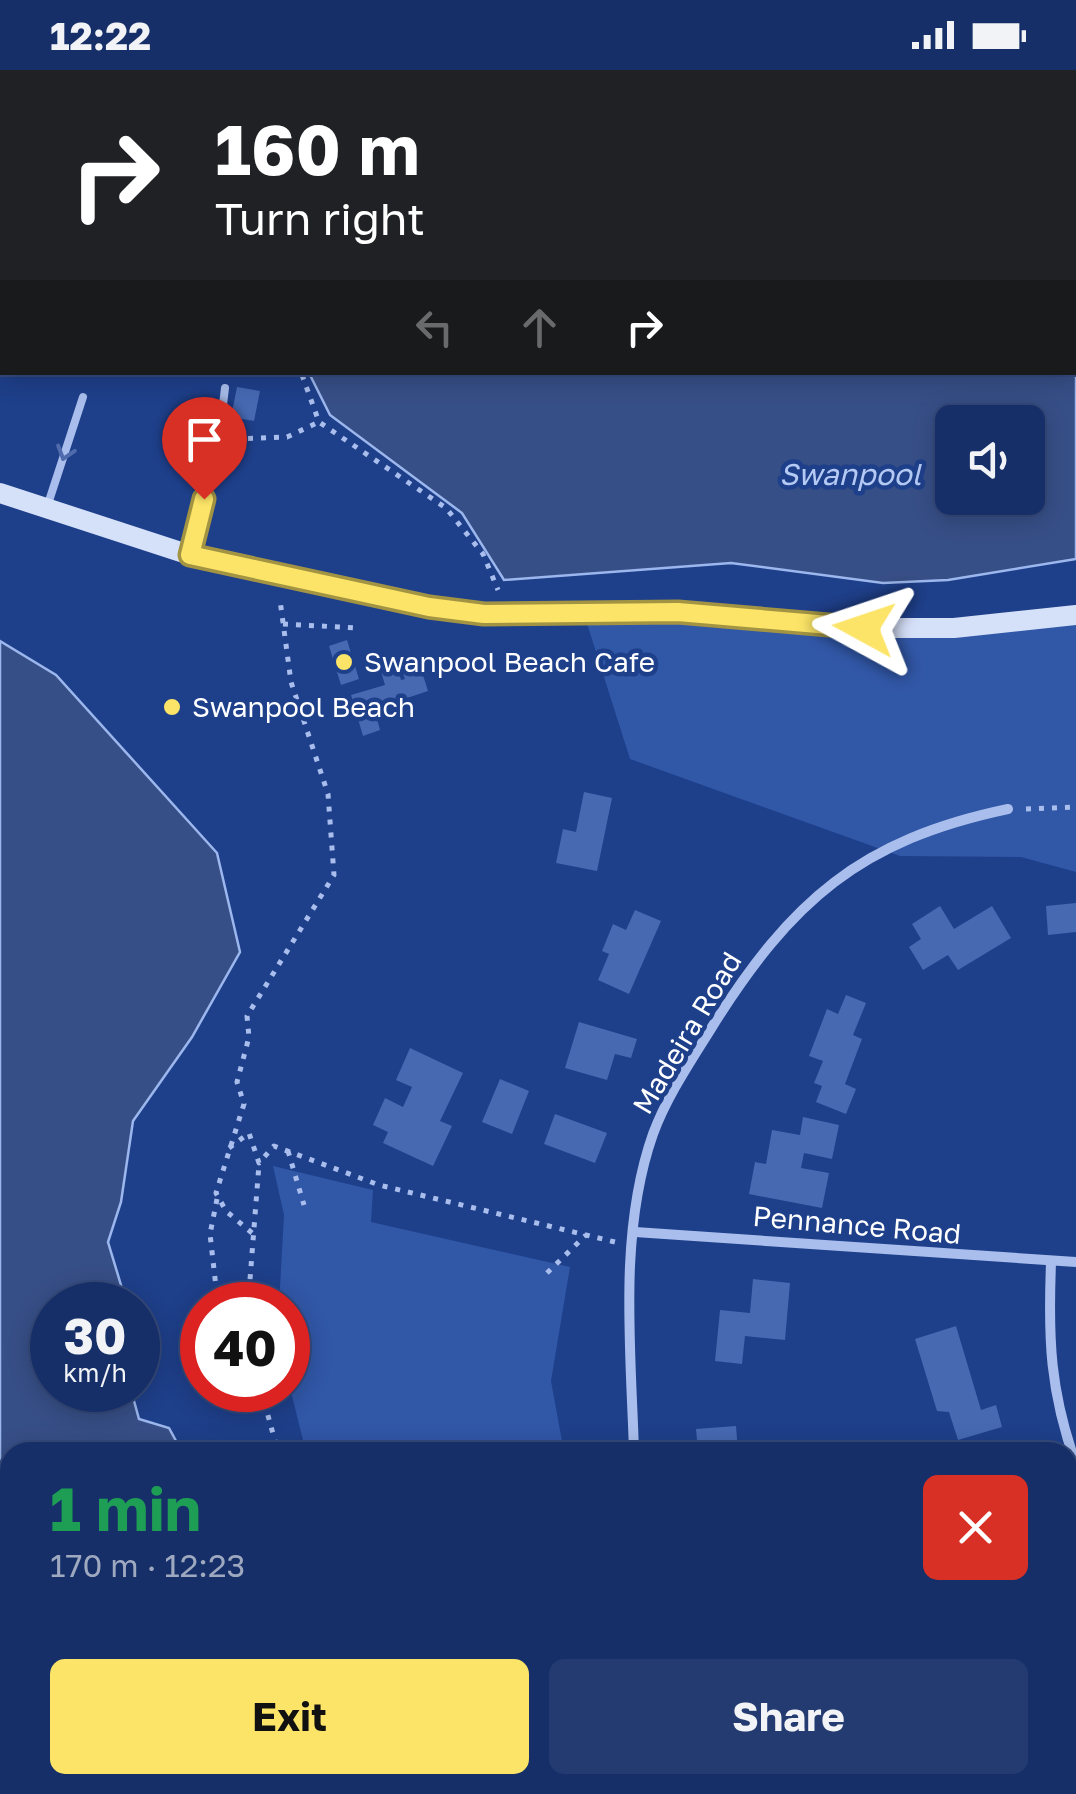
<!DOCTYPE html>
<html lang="en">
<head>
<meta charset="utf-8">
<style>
  body { margin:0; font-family:"Golos Text",sans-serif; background:#233b71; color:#f1f3f6; height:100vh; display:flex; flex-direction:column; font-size:38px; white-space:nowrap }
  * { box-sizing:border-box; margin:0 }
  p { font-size:32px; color:#9ea9c0 }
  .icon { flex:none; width:55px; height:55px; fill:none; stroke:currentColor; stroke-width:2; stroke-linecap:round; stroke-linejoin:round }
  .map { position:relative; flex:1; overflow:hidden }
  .panel { position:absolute; left:0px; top:1372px; width:1078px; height:352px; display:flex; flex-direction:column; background:#162f68; border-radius:30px 30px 0 0; box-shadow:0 5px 25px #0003,0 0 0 2px #354a7c }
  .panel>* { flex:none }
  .hud { position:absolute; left:0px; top:0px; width:1078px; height:305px; box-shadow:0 5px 25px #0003,0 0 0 2px #354a7c; background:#202124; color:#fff; overflow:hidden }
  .controls { position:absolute; left:935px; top:335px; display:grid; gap:20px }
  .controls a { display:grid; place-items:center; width:110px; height:110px; border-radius:15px; background:#162f68; box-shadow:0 5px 25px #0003,0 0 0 2px #354a7c; font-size:50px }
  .speed { position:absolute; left:30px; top:1212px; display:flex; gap:20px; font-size:50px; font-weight:700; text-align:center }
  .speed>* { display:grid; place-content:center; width:130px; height:130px; border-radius:50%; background:#162f68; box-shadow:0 5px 25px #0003,0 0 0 2px #354a7c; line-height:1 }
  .speed small { font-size:25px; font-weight:400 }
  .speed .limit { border:15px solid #d22; background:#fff; color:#111 }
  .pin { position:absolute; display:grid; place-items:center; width:85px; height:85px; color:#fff; margin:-102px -42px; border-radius:50% 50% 50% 0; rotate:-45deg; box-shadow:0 0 10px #0007 }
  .pin .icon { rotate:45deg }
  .me { position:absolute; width:110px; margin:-55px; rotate:275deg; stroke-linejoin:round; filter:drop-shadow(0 0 8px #0008) }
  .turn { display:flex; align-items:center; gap:35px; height:210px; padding:0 50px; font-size:45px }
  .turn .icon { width:130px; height:130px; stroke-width:2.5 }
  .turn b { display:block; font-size:70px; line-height:85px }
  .lanes { display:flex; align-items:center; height:95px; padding:0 50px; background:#0003; justify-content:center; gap:50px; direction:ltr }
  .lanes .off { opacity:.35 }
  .round { display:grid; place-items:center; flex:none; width:105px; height:105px; border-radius:15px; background:#233b71 }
  .summary { display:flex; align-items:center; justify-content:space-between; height:170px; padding:0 50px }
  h1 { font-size:60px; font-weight:700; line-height:75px; color:#1e9e55 }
  .button { display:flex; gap:20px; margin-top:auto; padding:20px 50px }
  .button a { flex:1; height:115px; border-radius:15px; background:#fbe467; color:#111; font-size:40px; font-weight:700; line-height:115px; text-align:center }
  .button a+a { background:#233b71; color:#f1f3f6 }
  .status { display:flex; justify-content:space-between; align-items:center; height:70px; padding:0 50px; background:#162f68; direction:ltr }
  .status svg { height:28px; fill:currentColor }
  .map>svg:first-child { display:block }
  .green { fill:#3157a7 }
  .water { fill:#374f87; stroke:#9cb7ed; stroke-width:2.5; fill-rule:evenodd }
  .building { fill:#4669b2 }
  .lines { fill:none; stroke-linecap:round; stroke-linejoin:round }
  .path { stroke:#a9beec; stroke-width:5; stroke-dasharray:5 8; stroke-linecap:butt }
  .lane { stroke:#a9beec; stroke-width:8 }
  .street { stroke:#a9beec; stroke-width:10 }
  .secondary { stroke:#d5e0f9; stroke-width:20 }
  .oneway { stroke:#4f6bac }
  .route-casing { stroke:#a39443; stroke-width:25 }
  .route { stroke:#fbe467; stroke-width:18 }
  .poi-dot { fill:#fbe467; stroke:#1e3f8a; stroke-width:4 }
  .labels { text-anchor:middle; stroke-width:9; stroke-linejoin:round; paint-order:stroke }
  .poi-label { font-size:28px; fill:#fff; stroke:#1e3f8a; text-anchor:start }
  .street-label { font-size:28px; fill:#fff; stroke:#1e3f8a }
  .water-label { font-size:30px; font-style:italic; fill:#b4c9f3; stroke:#1e3f8a }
</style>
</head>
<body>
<div class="status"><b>12:22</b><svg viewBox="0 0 49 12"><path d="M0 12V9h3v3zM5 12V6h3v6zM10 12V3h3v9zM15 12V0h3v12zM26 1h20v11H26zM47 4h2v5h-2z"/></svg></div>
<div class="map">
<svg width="1076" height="1724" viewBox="0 0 1076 1724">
  <rect width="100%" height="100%" fill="#1e3f8a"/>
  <g class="green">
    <polygon points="187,0 1076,0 1076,12 1075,2"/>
    <polygon points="583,541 864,558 1076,545 1076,802 1021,787 900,786 630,689"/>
    <polygon points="273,1096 373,1120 371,1152 570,1197 551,1311 564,1382 306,1382 288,1310 288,1235 279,1235 284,1145"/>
    <polygon points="472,1715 722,1715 726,1724 477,1724"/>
  </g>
  <g class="water">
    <path d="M1076 12V489L948 510 883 513 731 493 504 510 462 443 330 345 309 303 1075 302ZM952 352H1028V428H952Z"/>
    <polygon points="0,571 56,605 217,783 240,882 192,967 133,1051 121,1132 108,1172 127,1235 52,1235 52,1320 131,1320 139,1349 169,1358 182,1382 10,1382 10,1715 366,1715 372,1724 0,1724"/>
  </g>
  <g class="building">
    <polygon points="237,317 260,321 254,351 231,347"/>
    <polygon points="347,570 359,609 341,615 329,576"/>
    <polygon points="416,583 428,621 407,628 411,643 395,648 391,633 374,638 380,660 363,666 351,625 385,615 379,595 395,590 401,610 405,609 398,589"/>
    <polygon points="584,722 612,728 597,801 556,793 563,759 576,762"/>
    <polygon points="1076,833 1076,862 1048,865 1046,836"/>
    <polygon points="940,836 954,859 992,836 1011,868 958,900 948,885 923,900 909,877 921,869 912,854"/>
    <polygon points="635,840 661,851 629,924 598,910 609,884 602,881 613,854 626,860"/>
    <polygon points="846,925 866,933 853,965 862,969 845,1014 856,1019 846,1044 816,1032 822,1016 814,1013 823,991 809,986 827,939 838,944"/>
    <polygon points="579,952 637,969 631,988 615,984 607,1010 565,998"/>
    <polygon points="410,978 463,1003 440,1051 452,1056 433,1096 383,1073 388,1062 373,1055 385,1028 403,1037 412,1017 396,1010"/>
    <polygon points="500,1009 529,1021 512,1064 482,1052"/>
    <polygon points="555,1044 607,1063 595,1093 544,1074"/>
    <polygon points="803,1047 839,1055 832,1089 804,1083 801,1098 829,1103 822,1138 749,1124 755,1092 766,1094 772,1060 800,1065"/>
    <polygon points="753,1209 790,1213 785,1270 745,1266 742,1294 715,1291 720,1240 750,1243"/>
    <polygon points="956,1256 981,1340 996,1335 1002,1357 958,1370 949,1342 937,1341 915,1269"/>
    <polygon points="736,1356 738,1382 698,1382 696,1359"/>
    <polygon points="864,1715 912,1715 919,1724 871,1724"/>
  </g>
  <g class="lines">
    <g class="path">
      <polyline points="206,0 206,2"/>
      <polyline points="302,305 319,352 446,438 483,484 498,520"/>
      <polyline points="235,369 287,367 319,352"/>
      <polyline points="283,554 357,558"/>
      <polyline points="1026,739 1076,737"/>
      <polyline points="229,1078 249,1063 259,1093 274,1076 379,1115 615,1172"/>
      <polyline points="288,1081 304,1135"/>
      <polyline points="217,1129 210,1164 218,1235"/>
      <polyline points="252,1163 226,1141 216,1123 244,1034 237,1012 249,967 247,946 334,805 328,724 291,612 280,530"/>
      <polyline points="547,1203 586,1165"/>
      <polyline points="248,1235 259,1094"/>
      <polyline points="261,1320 278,1382"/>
      <polyline points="445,1715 451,1724"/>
    </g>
    <g class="lane">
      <polyline points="47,437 83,327"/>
      <polyline points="190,485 218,376 225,318"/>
    </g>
    <g class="street">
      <polyline points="635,1162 1076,1192"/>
      <path d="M1051 1193C1048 1269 1050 1322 1076 1394"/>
      <path d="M634 1382C631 1280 618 1163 653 1064 667 1026 691 991 712 957 791 831 860 770 1008 739"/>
      <polyline points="776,1715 781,1724"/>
    </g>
    <polyline class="secondary" points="0,423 190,485 429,537 484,544 678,542 864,558 954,558 1076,545"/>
  </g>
  <defs><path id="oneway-chevron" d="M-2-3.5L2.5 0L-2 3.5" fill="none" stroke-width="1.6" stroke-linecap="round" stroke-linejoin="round" transform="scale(2.5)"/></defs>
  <use class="oneway" href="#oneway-chevron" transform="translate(65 383) rotate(107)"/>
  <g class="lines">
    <defs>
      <polyline id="route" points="204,429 190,485 429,537 484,544 678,542 864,558"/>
    </defs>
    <use href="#route" class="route-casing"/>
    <use href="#route" class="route"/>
  </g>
  <g class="poi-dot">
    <circle cx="344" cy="592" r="10"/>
    <circle cx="172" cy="637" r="10"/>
  </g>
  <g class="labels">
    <g class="poi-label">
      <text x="364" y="602">Swanpool Beach Cafe</text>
      <text x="192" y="647">Swanpool Beach</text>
    </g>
    <g class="street-label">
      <text transform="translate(687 963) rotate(-59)" y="10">Madeira Road</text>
      <text transform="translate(857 1155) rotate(5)" y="10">Pennance Road</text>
    </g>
    <g class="water-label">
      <text x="850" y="415">Swanpool</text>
    </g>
  </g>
</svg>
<div class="controls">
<a><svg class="icon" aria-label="sound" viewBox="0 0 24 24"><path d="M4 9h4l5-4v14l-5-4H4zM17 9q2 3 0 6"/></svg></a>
</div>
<div class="speed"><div>30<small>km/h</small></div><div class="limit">40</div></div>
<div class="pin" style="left:204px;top:429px;background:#d93025"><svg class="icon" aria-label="arrive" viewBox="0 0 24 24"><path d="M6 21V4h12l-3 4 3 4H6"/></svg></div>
<svg class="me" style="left:864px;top:558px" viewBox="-20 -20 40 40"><path d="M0-17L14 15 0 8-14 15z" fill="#fbe467" stroke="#fff" stroke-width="4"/></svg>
<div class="hud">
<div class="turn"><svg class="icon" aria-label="right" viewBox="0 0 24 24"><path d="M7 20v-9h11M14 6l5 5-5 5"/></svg><div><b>160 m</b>Turn right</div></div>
<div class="lanes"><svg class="icon off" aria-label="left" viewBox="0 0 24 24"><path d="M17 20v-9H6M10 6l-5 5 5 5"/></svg><svg class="icon off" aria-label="ahead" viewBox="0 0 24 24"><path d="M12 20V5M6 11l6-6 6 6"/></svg><svg class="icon" aria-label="right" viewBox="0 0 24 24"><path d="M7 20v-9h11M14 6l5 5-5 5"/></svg></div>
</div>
<section class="panel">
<div class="summary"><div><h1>1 min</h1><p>170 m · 12:23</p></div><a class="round" style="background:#d93025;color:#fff"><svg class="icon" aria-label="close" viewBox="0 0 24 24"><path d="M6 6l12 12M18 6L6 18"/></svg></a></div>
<div class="button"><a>Exit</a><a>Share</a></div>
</section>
</div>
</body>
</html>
